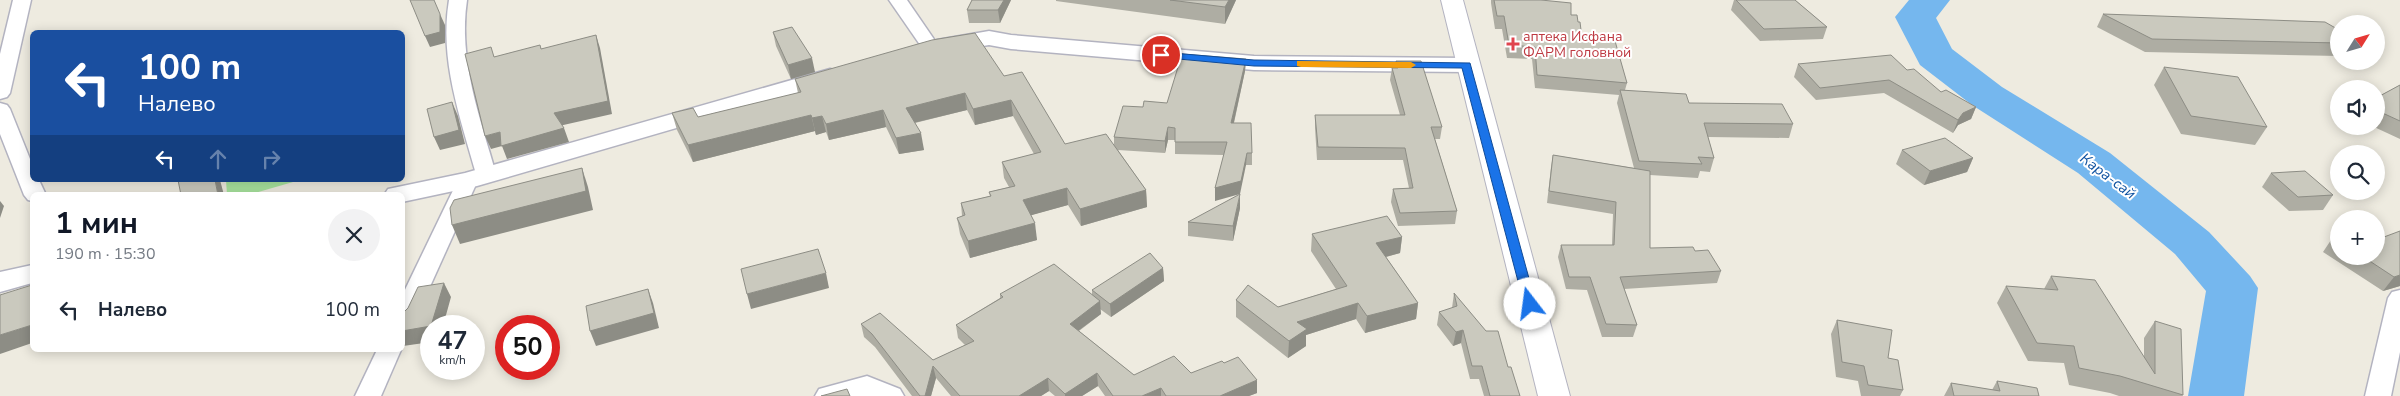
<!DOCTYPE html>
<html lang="ru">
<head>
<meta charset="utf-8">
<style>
  body { margin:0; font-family:"Nunito Sans",sans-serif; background:#f2f2f3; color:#1f2937; height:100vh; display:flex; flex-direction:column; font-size:19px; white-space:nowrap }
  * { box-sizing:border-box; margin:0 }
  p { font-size:16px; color:#747a83 }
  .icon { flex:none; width:28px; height:28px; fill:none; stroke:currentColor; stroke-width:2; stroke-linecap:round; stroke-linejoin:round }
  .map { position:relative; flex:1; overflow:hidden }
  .side { position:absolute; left:30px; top:192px; width:375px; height:160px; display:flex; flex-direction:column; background:#fff; border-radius:8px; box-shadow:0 2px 12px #0003 }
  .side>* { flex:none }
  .banner { position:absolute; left:30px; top:30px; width:375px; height:152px; border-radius:8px; box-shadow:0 2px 12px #0003; background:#1a4fa0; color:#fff; overflow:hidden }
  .needle { width:32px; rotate:53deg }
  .buttons { position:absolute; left:2330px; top:15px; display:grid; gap:10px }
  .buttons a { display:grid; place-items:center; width:55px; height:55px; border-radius:50%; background:#fff; box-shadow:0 2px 12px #0003; font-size:25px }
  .speed { position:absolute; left:420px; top:315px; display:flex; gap:10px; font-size:25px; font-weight:700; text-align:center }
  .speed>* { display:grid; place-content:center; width:65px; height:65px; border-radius:50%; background:#fff; box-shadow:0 2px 12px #0003; line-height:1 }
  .speed small { font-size:12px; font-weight:400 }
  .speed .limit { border:8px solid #d22; background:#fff; color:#111 }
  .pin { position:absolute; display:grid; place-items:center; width:42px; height:42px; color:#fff; margin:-21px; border:2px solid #fff; border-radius:50%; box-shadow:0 1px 5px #0007 }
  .me { position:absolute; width:55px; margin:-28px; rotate:345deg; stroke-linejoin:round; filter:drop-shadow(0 0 4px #0008) }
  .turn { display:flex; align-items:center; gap:18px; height:105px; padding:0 25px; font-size:22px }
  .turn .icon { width:65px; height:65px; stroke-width:2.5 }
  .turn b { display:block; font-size:35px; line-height:42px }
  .lanes { display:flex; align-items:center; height:48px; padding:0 25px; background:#0003; justify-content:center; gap:25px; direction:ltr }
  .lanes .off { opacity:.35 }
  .round { display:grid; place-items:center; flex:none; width:52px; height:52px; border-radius:26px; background:#f2f2f3 }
  .summary { display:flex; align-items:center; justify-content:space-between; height:85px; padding:0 25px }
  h1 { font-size:30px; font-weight:700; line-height:38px; color:#111827 }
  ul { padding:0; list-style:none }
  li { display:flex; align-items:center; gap:15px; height:65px; padding:0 25px }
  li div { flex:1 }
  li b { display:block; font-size:19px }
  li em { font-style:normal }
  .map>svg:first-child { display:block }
  .green { fill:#a8e49e }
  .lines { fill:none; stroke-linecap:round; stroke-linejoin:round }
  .river { fill:#75b7ee; fill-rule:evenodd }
  .minor-casing { stroke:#b3b3c0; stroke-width:3 }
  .tertiary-casing { stroke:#b3b3c0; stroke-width:3 }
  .secondary-casing { stroke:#b3b3c0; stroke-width:2 }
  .minor { fill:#fff; fill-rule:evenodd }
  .tertiary { fill:#fff; fill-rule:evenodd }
  .secondary { fill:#fff; fill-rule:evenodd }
  .wall { fill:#aeada3 }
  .shaded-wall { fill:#8d8d85 }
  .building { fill:#cac9be; stroke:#8d8d85 }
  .route { fill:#1a73e8; stroke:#114b97 }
  .slow { fill:#f59e0b }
  .health-dot { fill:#e0444e; stroke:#fff; stroke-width:2 }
  .labels { text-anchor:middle; stroke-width:4; stroke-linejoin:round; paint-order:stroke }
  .health-label { font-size:14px; fill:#be3a42; stroke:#fff; text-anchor:start }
  .water-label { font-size:15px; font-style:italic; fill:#0f52a0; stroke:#fff }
</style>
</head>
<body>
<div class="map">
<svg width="2400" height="396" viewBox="0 0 2400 396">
  <rect width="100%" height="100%" fill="#eeebe0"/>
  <polygon class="green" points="226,180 300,180 248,195 227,195"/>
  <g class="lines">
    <polygon class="river" points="1909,0 1950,0 1936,18 1952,49 2002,87 2110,153 2209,232 2250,276 2258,288 2244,396 2188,396 2206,291 2175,254 2078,173 1972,105 1920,65 1895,17"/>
    <defs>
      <g id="minor">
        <polygon points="13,0 31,0 10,93 7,97 0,99 0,54"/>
        <path d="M449 0H467C458 60 480 117 496 174L493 179 486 180 479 179 476 174C460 117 439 59 449 0Z"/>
        <polygon points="889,0 907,0 940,48 937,52 925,52"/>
        <polygon points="0,103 7,105 10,109 32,164 32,180 39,180 46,195 32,195 32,201 28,200 24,195 0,134"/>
        <polygon points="468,174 475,175 478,180 414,322 410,328 402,330 402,296 458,180 461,175"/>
        <polygon points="2400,290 2400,352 2391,396 2365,396 2388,298 2392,292"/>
        <polygon points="377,350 401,350 381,396 355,396"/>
        <polygon points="867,376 900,389 904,396 815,396 819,389"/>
      </g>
      <g id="tertiary">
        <polygon points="989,31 1011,35 1254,56 1467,58 1475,60 1479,65 1475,70 1467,72 1254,70 1011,49 989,45 945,52 937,50 934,45 937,40"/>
        <polygon points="830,69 838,71 842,76 838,81 477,186 402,202 402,195 384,195 388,189 465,173"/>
        <polygon points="32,265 32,283 0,292 0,272"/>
      </g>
      <polygon id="secondary" points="1441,0 1463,0 1570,396 1538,396"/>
    </defs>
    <use href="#minor" class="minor-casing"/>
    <use href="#tertiary" class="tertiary-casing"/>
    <use href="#secondary" class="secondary-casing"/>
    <use href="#minor" class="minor"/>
    <use href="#tertiary" class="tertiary"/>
    <use href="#secondary" class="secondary"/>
  </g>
  <g class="wall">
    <polygon points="972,0 1011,0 1000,23 969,23 967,10"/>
    <polygon points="1056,0 1236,0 1225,24 1056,1"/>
    <polygon points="1491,0 1541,0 1571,15 1578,22 1582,38 1627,83 1625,90 1793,124 1789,138 1708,137 1714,158 1710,172 1700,171 1698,178 1650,175 1650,248 1695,251 1721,271 1717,283 1624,289 1637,325 1633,337 1602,337 1587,290 1566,289 1558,257 1561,245 1612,245 1613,214 1547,203 1551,167 1553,155 1634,168 1617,103 1619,95 1535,88 1532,59 1507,58 1502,29 1495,29 1491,3"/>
    <polygon points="1734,0 1795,0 1827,27 1823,39 1760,41 1731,10"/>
    <polygon points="2103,14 2339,30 2339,56 2145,52 2097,27"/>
    <polygon points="773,32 815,72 791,79 776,46"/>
    <polygon points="1246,59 1245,71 1234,123 1252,153 1252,165 1246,165 1215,201 1215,188 1224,155 1175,154 1175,140 1168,140 1165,153 1118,150 1146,190 1147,207 1081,226 1068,205 1031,215 1037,240 970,258 960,234 957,218 962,216 961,203 990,196 989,192 1009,187 1004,178 1002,162 1034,154 1013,116 975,125 967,110 915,123 924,150 899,154 886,127 829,140 826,132 816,135 815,131 693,162 677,130 672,113 698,117 798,93 795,79 1004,76 1065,144 1114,145 1114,137 1143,107 1167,103"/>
    <polygon points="1396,61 1442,127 1440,139 1435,139 1457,211 1455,224 1398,226 1391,202 1393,189 1409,188 1403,160 1317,160 1315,128 1315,115 1400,115 1390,80 1392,68 1395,68"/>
    <polygon points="1798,64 1907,70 1941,92 1976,107 1971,119 1958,125 1953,133 1884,93 1816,100 1794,77"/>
    <polygon points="2164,67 2267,127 2255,145 2181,134 2154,85"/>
    <polygon points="2400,85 2400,139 2372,126 2376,126 2376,98"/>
    <polygon points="1902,150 1973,158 1967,172 1924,185 1896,164"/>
    <polygon points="2271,173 2333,195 2323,210 2289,211 2262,187"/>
    <polygon points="1240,208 1233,241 1188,236 1188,222"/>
    <polygon points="2400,231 2400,286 2383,291 2323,252 2333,237 2339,236 2339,256 2376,256"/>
    <polygon points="1312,234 1402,237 1400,253 1386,257 1418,303 1416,319 1365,333 1356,319 1306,335 1306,346 1288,358 1236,317 1236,300 1278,307 1336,289 1311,251"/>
    <polygon points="1163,268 1164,281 1111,317 1100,309 1101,314 1079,331 1134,375 1191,373 1224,363 1257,393 1249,396 1105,396 1098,386 1082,396 1055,396 1049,391 1041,396 951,396 936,378 931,396 912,396 875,347 864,337 861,324 933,360 965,345 958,338 956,325 1000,298 1000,294 1092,295 1092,290"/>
    <polygon points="2051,276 2144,357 2144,338 2155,321 2183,395 2182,396 2119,396 2110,393 2069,385 2064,363 2028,361 1997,303 2006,286 2044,289"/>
    <polygon points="1454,293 1508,367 1520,396 1484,396 1479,379 1470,379 1461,343 1453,346 1437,325 1439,312 1452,308"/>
    <polygon points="1837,320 1888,358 1903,390 1900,396 1861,396 1858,381 1836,377 1831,334"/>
    <polygon points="1997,381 2039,396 1944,396 1951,383 1992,390"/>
  </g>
  <g class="shaded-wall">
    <polygon points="1004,0 1011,0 1000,23 998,10"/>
    <polygon points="1229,0 1236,0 1225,24 1225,7"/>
    <polygon points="440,14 445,25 445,43 430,47 425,36"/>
    <polygon points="596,35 600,48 612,114 559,126 554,113"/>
    <polygon points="812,58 815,72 791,79 788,65"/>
    <polygon points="1246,59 1245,71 1231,135 1231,123"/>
    <polygon points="965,93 967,110 909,124 906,108"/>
    <polygon points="1011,100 1013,116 975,125 973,109"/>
    <polygon points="452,102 458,116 465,144 440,150 434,137"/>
    <polygon points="1976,107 1971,119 1958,125 1953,133 1958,120 1963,113"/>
    <polygon points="883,110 886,127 829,140 826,124"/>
    <polygon points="811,115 815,131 693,162 688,145"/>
    <polygon points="822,116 826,132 816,135 812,118"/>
    <polygon points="1168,127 1168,140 1165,153 1165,141"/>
    <polygon points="564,128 569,142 507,159 502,146 491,149 485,136 500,132"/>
    <polygon points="921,133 924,150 899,154 896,138"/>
    <polygon points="1247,153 1246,165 1240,194 1215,201 1215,188"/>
    <polygon points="1973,158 1967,172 1924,185 1930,171"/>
    <polygon points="582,168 588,187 593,210 460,244 452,225"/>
    <polygon points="215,180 220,180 224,195 218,195"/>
    <polygon points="1067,188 1068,205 1025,217 1023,200"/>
    <polygon points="1146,190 1147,207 1081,226 1080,209"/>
    <polygon points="1240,194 1240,208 1233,241 1233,226"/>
    <polygon points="0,201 4,206 0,218"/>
    <polygon points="1035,223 1037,240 970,258 968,241"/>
    <polygon points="1402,237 1400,253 1374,260 1376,243"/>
    <polygon points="1163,268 1164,281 1111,317 1110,304"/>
    <polygon points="826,273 829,288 751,309 747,294"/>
    <polygon points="2400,275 2400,286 2383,291 2394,277"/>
    <polygon points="444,283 451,297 443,326 431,326 431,342 403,346 402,331"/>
    <polygon points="648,289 653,303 659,328 596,346 590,331"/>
    <polygon points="1100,301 1101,314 1071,336 1070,324"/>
    <polygon points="1358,303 1356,319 1306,335 1306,346 1288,358 1289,341 1297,322"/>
    <polygon points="1418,303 1416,319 1365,333 1367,316"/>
    <polygon points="32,325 32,343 0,354 0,335"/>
    <polygon points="1463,330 1461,343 1453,346 1456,332"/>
    <polygon points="933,366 936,378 931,396 925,396"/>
    <polygon points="1097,373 1098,386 1082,396 1065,396 1065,394"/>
    <polygon points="1048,378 1049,391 1041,396 1019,396"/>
    <polygon points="1257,380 1257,393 1249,396 1220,396"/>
    <polygon points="1161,388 1161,396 1142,396"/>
  </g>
  <g class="building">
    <polygon points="410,0 434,0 440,14 440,32 425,36"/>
    <polygon points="972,0 1004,0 998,10 967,10"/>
    <polygon points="1170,0 1229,0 1225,7"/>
    <polygon points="1494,0 1541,0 1571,3 1571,15 1577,15 1578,22 1580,22 1582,38 1613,34 1627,83 1537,75 1535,47 1509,45 1504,16 1497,16"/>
    <polygon points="1736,0 1795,0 1827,27 1764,29"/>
    <polygon points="2103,14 2325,22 2339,30 2339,43 2152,39"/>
    <polygon points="792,27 812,58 788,65 773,32"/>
    <polygon points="975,33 1004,76 1022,72 1065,144 1106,134 1146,190 1080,209 1067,188 1023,200 1035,223 968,241 957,218 965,215 961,203 991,196 989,192 1015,186 1002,162 1041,152 1011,100 973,109 965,93 906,108 921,133 896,138 883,110 826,124 822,116 812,118 811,115 688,145 672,113 693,108 698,117 801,92 795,79 932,40"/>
    <polygon points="596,35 608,101 554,113 564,128 501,146 500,132 485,136 465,54 491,47 494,57 540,45 541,49"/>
    <polygon points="1182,54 1246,59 1231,123 1251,123 1252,153 1247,153 1241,181 1215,188 1227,142 1175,142 1175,128 1168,127 1165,141 1114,137 1123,106 1143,107 1144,101 1167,103"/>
    <polygon points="1891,55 1907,70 1914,69 1941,92 1946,90 1976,107 1963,113 1958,120 1889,80 1820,88 1798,64"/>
    <polygon points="1396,61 1421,61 1442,127 1431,127 1457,211 1400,213 1393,189 1413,188 1405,148 1318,147 1315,115 1405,115 1392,68 1398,68"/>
    <polygon points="2164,67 2238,77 2267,127 2191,116"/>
    <polygon points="2400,85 2400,121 2376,110 2376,98"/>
    <polygon points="1620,90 1686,94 1689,103 1782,104 1793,124 1704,123 1714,158 1698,157 1702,164 1639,161"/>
    <polygon points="452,102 459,130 434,137 427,109"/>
    <polygon points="1945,138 1973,158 1930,171 1902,150"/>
    <polygon points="1553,155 1650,171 1650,248 1693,247 1695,251 1708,250 1721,271 1620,277 1637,325 1606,324 1590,277 1569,277 1561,245 1614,245 1616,202 1549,191"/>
    <polygon points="582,168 586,191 452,225 450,208 454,200"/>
    <polygon points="2305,171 2333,195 2298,197 2271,173"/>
    <polygon points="178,180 215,180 218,195 181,195"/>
    <polygon points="1240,194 1233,226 1188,222"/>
    <polygon points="1387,216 1402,237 1376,243 1418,303 1367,316 1358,303 1297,322 1307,329 1289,341 1236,300 1248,285 1278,307 1347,286 1312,234"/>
    <polygon points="2400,231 2400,275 2394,277 2362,256 2376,256 2376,240"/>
    <polygon points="2339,236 2339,241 2333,237"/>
    <polygon points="818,249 826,273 747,294 741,269"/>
    <polygon points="1150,253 1163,268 1110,304 1092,290"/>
    <polygon points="1054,264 1100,301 1070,324 1134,375 1174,356 1191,373 1222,361 1224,363 1238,357 1257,380 1220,396 1166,396 1161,388 1142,396 1113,396 1097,373 1065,394 1048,378 1019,396 960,396 933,366 925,396 920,396 872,334 861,324 880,313 933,360 974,341 956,325 1003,297 1000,294"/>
    <polygon points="2051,276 2095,280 2155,374 2155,321 2181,329 2183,395 2120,376 2079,368 2074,346 2037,343 2006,286 2058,290"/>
    <polygon points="444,283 431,326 402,331 402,314 408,308 418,287"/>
    <polygon points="32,285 32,325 0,335 0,295"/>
    <polygon points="648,289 654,313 590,331 586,306"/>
    <polygon points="1454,293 1486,331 1498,331 1508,367 1511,367 1520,396 1490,396 1482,366 1472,366 1463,330 1456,332 1439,312 1457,306"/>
    <polygon points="1837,320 1892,330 1888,358 1898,360 1903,390 1868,385 1864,366 1842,362"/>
    <polygon points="1997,381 2037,388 2039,396 1954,396 1951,383 2000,391"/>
    <polygon points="847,389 850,396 821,396"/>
  </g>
  <polygon class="route" points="1161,52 1254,60 1470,63 1536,304 1534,307 1530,308 1524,304 1462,68 1254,66 1157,57 1156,55"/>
  <polygon class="slow" points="1297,61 1411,62 1416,65 1411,68 1301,67 1297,66"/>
  <path class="health-dot" d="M1510.5 36.5h5v5h5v5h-5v5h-5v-5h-5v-5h5z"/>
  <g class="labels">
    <g class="health-label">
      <text x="1523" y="41">аптека Исфана<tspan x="1523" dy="16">ФАРМ головной</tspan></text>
    </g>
    <g class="water-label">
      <text transform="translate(2108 176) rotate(37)" y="5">Кара-сай</text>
    </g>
  </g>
</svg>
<div class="buttons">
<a><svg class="needle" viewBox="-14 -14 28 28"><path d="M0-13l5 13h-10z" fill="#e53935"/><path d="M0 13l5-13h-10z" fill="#747a83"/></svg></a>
<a><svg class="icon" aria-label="sound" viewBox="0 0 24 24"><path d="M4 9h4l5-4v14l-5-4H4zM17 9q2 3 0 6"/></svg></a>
<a><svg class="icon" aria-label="search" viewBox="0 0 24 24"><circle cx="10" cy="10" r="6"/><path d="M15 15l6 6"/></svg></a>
<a>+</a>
</div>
<div class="speed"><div>47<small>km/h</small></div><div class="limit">50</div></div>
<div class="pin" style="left:1161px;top:55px;background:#d93025"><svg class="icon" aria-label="arrive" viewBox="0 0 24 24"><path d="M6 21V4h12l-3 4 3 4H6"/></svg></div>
<svg class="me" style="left:1530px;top:304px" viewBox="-20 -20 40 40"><circle r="19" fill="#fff"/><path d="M0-13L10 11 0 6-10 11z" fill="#1a73e8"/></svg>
<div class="banner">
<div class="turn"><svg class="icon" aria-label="left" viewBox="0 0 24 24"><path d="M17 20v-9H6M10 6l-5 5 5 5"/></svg><div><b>100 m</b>Налево</div></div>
<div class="lanes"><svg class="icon" aria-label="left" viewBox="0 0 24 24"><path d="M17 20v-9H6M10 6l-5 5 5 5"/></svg><svg class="icon off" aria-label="ahead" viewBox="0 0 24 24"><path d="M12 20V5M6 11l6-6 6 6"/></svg><svg class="icon off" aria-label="right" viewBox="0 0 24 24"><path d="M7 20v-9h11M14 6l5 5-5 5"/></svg></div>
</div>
<section class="side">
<div class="summary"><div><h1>1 мин</h1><p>190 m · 15:30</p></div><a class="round"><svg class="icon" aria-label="close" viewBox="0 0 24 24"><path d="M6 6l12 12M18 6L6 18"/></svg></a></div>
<ul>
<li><svg class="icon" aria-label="left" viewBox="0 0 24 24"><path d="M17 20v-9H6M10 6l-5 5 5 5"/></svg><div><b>Налево</b></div><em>100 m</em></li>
</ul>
</section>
</div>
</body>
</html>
